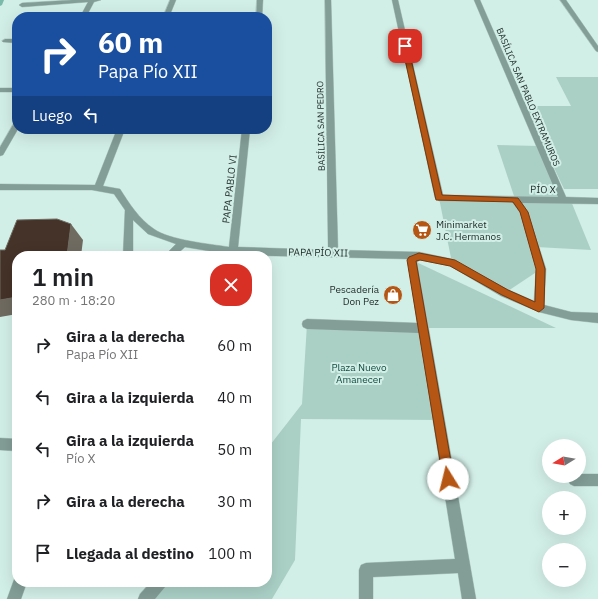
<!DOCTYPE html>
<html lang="es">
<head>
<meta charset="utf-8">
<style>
  body { margin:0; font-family:"IBM Plex Sans",sans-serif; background:#f6f6f6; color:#202124; height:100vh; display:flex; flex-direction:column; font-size:15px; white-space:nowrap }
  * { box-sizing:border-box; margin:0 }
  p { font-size:13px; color:#757577 }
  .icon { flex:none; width:22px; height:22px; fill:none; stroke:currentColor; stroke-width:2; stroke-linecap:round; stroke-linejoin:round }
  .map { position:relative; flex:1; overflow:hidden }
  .sheet { position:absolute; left:12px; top:251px; width:260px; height:336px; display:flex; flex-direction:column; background:#fff; border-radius:16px; box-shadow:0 4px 16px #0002 }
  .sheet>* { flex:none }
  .banner { position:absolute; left:12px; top:12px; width:260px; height:122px; border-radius:16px; box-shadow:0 4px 16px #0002; background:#1a4fa0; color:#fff; overflow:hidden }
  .needle { width:26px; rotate:259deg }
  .fabs { position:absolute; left:542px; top:439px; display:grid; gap:8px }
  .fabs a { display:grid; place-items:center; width:44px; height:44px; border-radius:50%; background:#fff; box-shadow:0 4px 16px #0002; font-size:20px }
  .pin { position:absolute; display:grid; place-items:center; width:34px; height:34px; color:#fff; margin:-17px; border-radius:8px; box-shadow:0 2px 6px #0006 }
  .me { position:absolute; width:44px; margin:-22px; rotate:351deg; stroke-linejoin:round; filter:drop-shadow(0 0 3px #0008) }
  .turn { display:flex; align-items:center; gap:14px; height:84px; padding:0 20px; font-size:18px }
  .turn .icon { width:52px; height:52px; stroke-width:2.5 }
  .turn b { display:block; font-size:28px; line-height:34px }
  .then { display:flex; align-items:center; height:38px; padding:0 20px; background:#0003; gap:8px; font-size:15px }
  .round { display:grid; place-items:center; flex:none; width:42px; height:42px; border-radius:16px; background:#f6f6f6 }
  .overview { display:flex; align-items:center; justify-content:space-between; height:68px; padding:0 20px }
  h1 { font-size:24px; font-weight:600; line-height:30px }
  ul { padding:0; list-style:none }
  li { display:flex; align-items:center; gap:12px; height:52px; padding:0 20px }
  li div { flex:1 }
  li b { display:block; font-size:15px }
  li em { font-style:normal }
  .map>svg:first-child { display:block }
  .green { fill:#aad0c6 }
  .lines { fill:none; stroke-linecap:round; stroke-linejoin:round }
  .stream { fill:#7abaaa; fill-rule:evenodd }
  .minor-casing { stroke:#b1cbc4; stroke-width:1 }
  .minor { fill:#839e97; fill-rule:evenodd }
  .shaded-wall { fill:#6f6b61 }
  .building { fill:#453228; stroke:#6f6b61 }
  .route { fill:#b65614; stroke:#76380d }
  .labels { text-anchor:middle; stroke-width:4; stroke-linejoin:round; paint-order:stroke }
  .far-street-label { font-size:9px; fill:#1c2724; stroke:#d2efe7 }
  .street-label { font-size:10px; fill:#1c2724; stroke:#d2efe7 }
  .poi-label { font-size:10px; fill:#1c2724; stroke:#d2efe7; text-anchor:start }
  .park-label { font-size:10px; fill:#124a3f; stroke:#d2efe7 }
</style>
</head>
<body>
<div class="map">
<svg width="598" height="599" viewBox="0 0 598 599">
  <rect width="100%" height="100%" fill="#d2efe7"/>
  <g class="green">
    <polygon points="556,77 598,77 598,189 564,189 525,106 571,106"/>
    <polygon points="497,145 540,146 563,200 571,201 591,250 536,247 541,269 505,293 452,263 439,198 515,199"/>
    <polygon points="412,260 556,328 423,328 439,420 301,419 295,560 272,599 145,599 160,582 267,582 267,449 302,404 307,324 423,328"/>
  </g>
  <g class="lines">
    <polygon class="stream" points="0,0 4,0 2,5 0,6"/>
    <defs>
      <g id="minor">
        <polygon points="72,0 101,0 94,2 86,17 80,17 88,2 22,7 19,5 22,3"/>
        <polygon points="170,0 176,0 169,17 163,17"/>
        <polygon points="257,0 263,0 262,17 256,17"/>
        <path d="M325 0H331L338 250 419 252 452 259 509 290 534 301 536 269 520 213 512 202 439 201 435 198 392 0H398L443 195 558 197 474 0H480L566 197 598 198V204L522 203 528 212 546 269 544 305 571 312 598 313V323L571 320 539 312 501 296 450 266 420 260 417 262 476 599H462L458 573 373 577V599H359V570L361 565 366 563 455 559 419 333 307 329 303 327 302 324 303 321 307 319 417 323 408 259 233 255 185 247 175 256H164L176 244 148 234 133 220V256H123L125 210 114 194 92 190H0V184L95 185 117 129H125L103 186 120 189C129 203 139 219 154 229 169 240 210 244 229 247L242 129H250L238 247 328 250Z"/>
        <polygon points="560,0 566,0 598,46 598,52 596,51"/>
        <polygon points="5,39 17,39 17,43 3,42 2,41"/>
        <rect x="0" y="88" width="17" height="4"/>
        <polygon points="14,123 17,123 17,129 18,129 3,155 0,156 0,147"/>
        <polygon points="0,438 17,439 17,451 0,450"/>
        <polygon points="579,474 598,474 598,486 574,486 570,484 568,480 569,476 579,476"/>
        <polygon points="17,576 17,582 27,582 21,599 7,599 15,577"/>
        <polygon points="151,582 167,582 165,587 155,599 138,599 140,594"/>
      </g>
    </defs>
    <use href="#minor" class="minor-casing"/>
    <use href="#minor" class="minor"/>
  </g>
  <g class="shaded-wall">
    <polygon points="71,224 83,240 81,256 67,256"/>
    <polygon points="17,297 17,314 0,317 0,300"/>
  </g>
  <polygon class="building" points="57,219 71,224 67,256 17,256 17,297 0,300 0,250 5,250 17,220"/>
  <polygon class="route" points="405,44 408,46 442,195 518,198 528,212 545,269 544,308 539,312 502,295 450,266 420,260 416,261 454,479 453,483 448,484 444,483 443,479 407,260 409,257 419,253 455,260 508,290 535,302 536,269 520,212 513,202 436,200 402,46"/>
  <defs>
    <symbol id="supermarket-disc" viewBox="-11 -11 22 22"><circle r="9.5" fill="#b65614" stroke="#d2efe7"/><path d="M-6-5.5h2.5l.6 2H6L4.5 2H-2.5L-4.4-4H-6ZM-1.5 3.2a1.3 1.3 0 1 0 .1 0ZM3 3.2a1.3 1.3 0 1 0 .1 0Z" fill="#fff"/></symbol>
    <symbol id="shop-disc" viewBox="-11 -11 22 22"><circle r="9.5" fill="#b65614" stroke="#d2efe7"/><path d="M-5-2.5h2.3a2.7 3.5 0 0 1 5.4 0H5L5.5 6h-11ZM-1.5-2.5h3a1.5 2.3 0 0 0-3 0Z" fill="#fff"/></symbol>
  </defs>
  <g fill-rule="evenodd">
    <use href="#supermarket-disc" x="411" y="219" width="22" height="22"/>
    <use href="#shop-disc" x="382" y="284" width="22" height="22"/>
  </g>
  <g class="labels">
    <g class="far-street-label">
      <text transform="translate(528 97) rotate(67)" y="3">BASÍLICA SAN PABLO EXTRAMUROS</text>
      <text transform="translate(321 126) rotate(-91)" y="3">BASÍLICA SAN PEDRO</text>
    </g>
    <g class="street-label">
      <text transform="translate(229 189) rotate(-84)" y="4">PAPA PABLO VI</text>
      <text transform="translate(543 189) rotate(1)" y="4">PÍO X</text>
      <text transform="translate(318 252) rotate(1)" y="4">PAPA PÍO XII</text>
    </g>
    <g class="poi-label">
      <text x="436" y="228">Minimarket<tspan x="436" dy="12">J.C. Hermanos</tspan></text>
      <text x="379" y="293" text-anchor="end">Pescadería<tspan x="379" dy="12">Don Pez</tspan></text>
    </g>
    <g class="park-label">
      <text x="359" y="371">Plaza Nuevo<tspan x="359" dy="12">Amanecer</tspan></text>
    </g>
  </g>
</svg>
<div class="fabs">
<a><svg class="needle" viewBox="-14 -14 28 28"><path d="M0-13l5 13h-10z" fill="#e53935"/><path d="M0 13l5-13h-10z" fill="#757577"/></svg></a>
<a>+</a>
<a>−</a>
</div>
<div class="pin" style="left:405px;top:46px;background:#d93025"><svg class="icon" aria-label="arrive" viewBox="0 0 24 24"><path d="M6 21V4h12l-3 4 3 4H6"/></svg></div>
<svg class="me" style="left:448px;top:479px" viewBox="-20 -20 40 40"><circle r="19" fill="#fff"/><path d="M0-13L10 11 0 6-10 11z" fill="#b65614"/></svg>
<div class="banner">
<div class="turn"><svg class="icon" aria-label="right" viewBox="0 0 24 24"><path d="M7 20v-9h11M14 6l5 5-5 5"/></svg><div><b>60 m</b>Papa Pío XII</div></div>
<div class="then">Luego<svg class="icon" aria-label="left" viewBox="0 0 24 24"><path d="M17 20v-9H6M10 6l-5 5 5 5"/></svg></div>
</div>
<section class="sheet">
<div class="overview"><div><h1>1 min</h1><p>280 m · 18:20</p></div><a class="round" style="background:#d93025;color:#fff"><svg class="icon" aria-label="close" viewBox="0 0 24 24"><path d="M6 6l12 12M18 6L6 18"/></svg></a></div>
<ul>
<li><svg class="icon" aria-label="right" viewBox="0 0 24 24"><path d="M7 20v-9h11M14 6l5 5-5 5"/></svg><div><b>Gira a la derecha</b><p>Papa Pío XII</p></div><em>60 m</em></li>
<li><svg class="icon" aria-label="left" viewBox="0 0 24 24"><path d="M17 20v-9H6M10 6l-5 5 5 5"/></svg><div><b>Gira a la izquierda</b></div><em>40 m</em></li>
<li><svg class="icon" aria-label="left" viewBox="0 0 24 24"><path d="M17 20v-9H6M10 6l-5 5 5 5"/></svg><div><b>Gira a la izquierda</b><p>Pío X</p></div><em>50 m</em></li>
<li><svg class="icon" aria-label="right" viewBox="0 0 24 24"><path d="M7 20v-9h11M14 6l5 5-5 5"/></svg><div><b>Gira a la derecha</b></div><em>30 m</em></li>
<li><svg class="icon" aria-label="arrive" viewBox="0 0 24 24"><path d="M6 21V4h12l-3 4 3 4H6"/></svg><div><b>Llegada al destino</b></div><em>100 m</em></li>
</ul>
</section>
</div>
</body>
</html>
